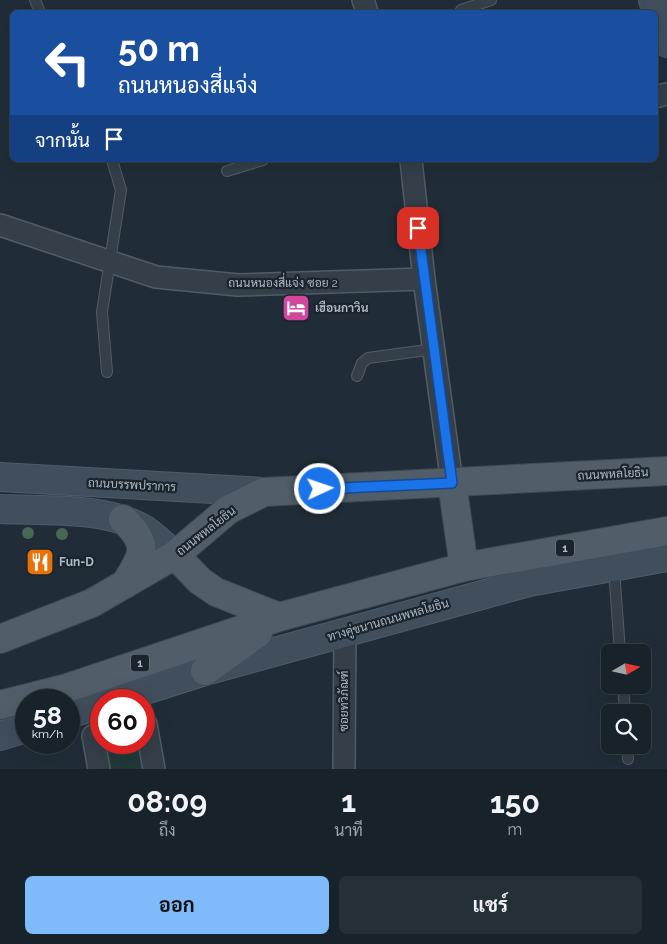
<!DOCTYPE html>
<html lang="th">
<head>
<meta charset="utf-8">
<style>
  body { margin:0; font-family:Raleway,Sarabun,sans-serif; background:#252f36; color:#f1f3f6; height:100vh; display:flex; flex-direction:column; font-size:19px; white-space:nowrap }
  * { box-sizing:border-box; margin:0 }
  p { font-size:16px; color:#9fa4a8 }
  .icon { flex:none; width:28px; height:28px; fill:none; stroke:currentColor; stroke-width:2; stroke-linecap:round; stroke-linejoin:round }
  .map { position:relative; height:769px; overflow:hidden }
  .panel { display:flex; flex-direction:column; background:#18222a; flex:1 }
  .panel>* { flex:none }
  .banner { position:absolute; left:10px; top:10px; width:648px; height:152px; border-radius:8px; box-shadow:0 5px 20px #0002,0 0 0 1px #363f47; background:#1a4fa0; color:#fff; overflow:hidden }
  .needle { width:32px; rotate:81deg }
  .fabs { position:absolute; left:601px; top:644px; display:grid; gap:10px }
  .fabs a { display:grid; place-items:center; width:50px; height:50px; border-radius:8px; background:#18222a; box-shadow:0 5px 20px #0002,0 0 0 1px #363f47; font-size:25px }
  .speed { position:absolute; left:15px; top:689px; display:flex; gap:10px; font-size:25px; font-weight:700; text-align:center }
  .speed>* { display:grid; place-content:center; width:65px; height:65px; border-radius:50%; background:#18222a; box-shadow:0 5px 20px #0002,0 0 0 1px #363f47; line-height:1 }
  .speed small { font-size:12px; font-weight:400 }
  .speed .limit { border:8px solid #d22; background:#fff; color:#111 }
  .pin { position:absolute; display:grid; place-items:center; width:42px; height:42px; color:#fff; margin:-21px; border-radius:10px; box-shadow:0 2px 8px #0006 }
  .me { position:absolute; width:55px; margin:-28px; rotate:87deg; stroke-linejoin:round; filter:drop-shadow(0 0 4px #0008) }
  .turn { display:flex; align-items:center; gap:18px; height:105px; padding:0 25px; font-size:22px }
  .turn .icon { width:65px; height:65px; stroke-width:2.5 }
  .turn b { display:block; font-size:35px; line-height:42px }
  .then { display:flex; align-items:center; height:48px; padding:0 25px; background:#0003; gap:10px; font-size:19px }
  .eta { display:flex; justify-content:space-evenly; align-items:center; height:85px; text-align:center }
  .eta b { font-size:30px; font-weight:700; line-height:35px }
  .action { display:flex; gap:10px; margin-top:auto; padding:10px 25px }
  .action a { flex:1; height:58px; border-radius:8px; background:#7fbbfa; color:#111; font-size:20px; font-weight:700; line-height:58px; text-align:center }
  .action a+a { background:#252f36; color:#f1f3f6 }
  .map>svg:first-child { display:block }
  .green { fill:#223939 }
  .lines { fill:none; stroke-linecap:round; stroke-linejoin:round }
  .service-casing { stroke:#515c66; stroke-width:12 }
  .minor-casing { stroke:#515c66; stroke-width:24 }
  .secondary-casing { stroke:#515c66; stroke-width:30 }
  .primary-casing { stroke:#3d4852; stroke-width:30 }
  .service { stroke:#343f49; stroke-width:10 }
  .minor { stroke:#343f49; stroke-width:21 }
  .secondary { stroke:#414e5c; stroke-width:28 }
  .primary { stroke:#515e69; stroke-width:28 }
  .tree { fill:#466754 }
  .route-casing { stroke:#114b97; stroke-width:12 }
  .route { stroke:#1a73e8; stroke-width:9 }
  .labels { text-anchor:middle; stroke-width:4.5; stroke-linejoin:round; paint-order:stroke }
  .shield { fill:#19242d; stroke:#818c97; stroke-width:1 }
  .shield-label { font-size:11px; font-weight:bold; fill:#aeb9c5 }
  .street-label { font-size:12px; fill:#aeb9c5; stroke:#19242d }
  .poi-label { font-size:12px; font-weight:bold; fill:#aeb9c5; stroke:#19242d; text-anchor:start }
</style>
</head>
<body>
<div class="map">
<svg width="667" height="769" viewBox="0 0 667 769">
  <rect width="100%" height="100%" fill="#202d38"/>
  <polygon class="green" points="112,743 142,743 147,769 106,769 101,745"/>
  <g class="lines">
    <defs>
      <g id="service">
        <polyline points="35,0 40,12"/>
        <polyline points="462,12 461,10 491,0"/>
        <polyline points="227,171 263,160"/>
        <polyline points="107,372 102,312 121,190 112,160"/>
        <polyline points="357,376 362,363 368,358 434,349"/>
        <polyline points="614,569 620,652"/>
        <polyline points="623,685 625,712"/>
        <polyline points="627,745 628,759"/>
      </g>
      <g id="minor">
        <polyline points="363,0 367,12"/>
        <polyline points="655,97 667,94"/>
        <polyline points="411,160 424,279 452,483"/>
        <polyline points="0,225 156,277 238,285 424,279"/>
        <polyline points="146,724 154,769"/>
        <polyline points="99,769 93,736 101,734"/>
        <polyline points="344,769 345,632"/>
      </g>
      <g id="secondary">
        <polyline points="653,0 667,43"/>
        <polyline points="0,477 264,492"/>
        <path d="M0 509C45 511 106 506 145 530 155 537 165 547 175 555"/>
        <polyline points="114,700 205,671 529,582 667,557"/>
        <polyline points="69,714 101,704"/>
        <polyline points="0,736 26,728"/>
      </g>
      <g id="primary">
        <polyline points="452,483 464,567"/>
        <path d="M123 519C150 546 144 554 125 584"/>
        <polyline points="175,555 200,581 216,592 279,617"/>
        <polyline points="0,639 92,603 175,555 228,510 264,492 667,471"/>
        <polyline points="205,671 258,633"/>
        <polyline points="0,705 67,688 279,617 464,567 667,531"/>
      </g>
    </defs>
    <use href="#service" class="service-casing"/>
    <use href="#minor" class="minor-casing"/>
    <use href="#secondary" class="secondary-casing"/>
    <use href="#primary" class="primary-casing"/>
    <use href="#service" class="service"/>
    <use href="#minor" class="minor"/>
    <use href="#secondary" class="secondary"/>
    <use href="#primary" class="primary"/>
  </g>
  <g class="tree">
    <circle cx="28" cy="533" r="6"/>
    <circle cx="62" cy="534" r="6"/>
  </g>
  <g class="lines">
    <defs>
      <polyline id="route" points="320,489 452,483 418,228"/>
    </defs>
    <use href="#route" class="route-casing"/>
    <use href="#route" class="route"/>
  </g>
  <defs>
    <symbol id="hotel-square" viewBox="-11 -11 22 22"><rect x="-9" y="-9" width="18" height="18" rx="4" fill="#d1479c" stroke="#19242d"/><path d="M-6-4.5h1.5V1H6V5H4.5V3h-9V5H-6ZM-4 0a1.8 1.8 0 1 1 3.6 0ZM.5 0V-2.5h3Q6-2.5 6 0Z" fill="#fff"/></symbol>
    <symbol id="restaurant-square" viewBox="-11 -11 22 22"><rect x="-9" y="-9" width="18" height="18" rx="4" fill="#e8710a" stroke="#19242d"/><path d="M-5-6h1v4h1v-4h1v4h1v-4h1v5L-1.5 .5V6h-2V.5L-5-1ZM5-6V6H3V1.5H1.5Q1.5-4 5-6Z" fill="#fff"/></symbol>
  </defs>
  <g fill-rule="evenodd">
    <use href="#hotel-square" x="280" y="292" width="32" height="32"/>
    <use href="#restaurant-square" x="24" y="546" width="32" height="32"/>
  </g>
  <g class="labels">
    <g class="shield">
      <rect x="556" y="539.5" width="18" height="17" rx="4"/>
      <rect x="131" y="654.5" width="18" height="17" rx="4"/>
    </g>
    <g class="shield-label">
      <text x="565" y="552">1</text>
      <text x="140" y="667">1</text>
    </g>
    <g class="street-label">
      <text x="283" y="287">ถนนหนองสี่แจ่ง ซอย 2</text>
      <text transform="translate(613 474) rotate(-3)" y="4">ถนนพหลโยธิน</text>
      <text transform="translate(132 485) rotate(3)" y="4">ถนนบรรพปราการ</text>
      <text transform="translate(206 531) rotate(-38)" y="4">ถนนพหลโยธิน</text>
      <text transform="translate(388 620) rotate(-16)" y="4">ทางคู่ขนานถนนพหลโยธิน</text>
      <text transform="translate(344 701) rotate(-90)" y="4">ซอยทวิภัณฑ์</text>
    </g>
    <g class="poi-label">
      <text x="315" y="312">เฮือนกาวิน</text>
      <text x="59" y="566">Fun-D</text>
    </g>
  </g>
</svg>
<div class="fabs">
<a><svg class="needle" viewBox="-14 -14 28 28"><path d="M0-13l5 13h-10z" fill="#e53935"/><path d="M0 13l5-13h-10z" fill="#9fa4a8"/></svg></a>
<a><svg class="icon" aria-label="search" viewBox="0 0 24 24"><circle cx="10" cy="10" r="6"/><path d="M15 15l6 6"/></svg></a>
</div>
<div class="speed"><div>58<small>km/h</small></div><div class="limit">60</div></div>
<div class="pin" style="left:418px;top:228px;background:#d93025"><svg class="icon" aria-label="arrive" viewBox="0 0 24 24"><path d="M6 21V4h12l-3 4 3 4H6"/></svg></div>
<svg class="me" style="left:320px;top:489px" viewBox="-20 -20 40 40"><circle r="17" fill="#1a73e8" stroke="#fff" stroke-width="3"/><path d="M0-11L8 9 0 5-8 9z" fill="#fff"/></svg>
<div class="banner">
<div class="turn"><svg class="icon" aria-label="left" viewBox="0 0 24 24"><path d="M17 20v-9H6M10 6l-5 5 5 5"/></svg><div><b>50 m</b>ถนนหนองสี่แจ่ง</div></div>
<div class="then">จากนั้น<svg class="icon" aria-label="arrive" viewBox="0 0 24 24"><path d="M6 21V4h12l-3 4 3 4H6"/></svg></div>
</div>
</div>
<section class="panel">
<div class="eta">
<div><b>08:09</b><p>ถึง</p></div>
<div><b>1</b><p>นาที</p></div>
<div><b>150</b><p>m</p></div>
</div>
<div class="action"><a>ออก</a><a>แชร์</a></div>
</section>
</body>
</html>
